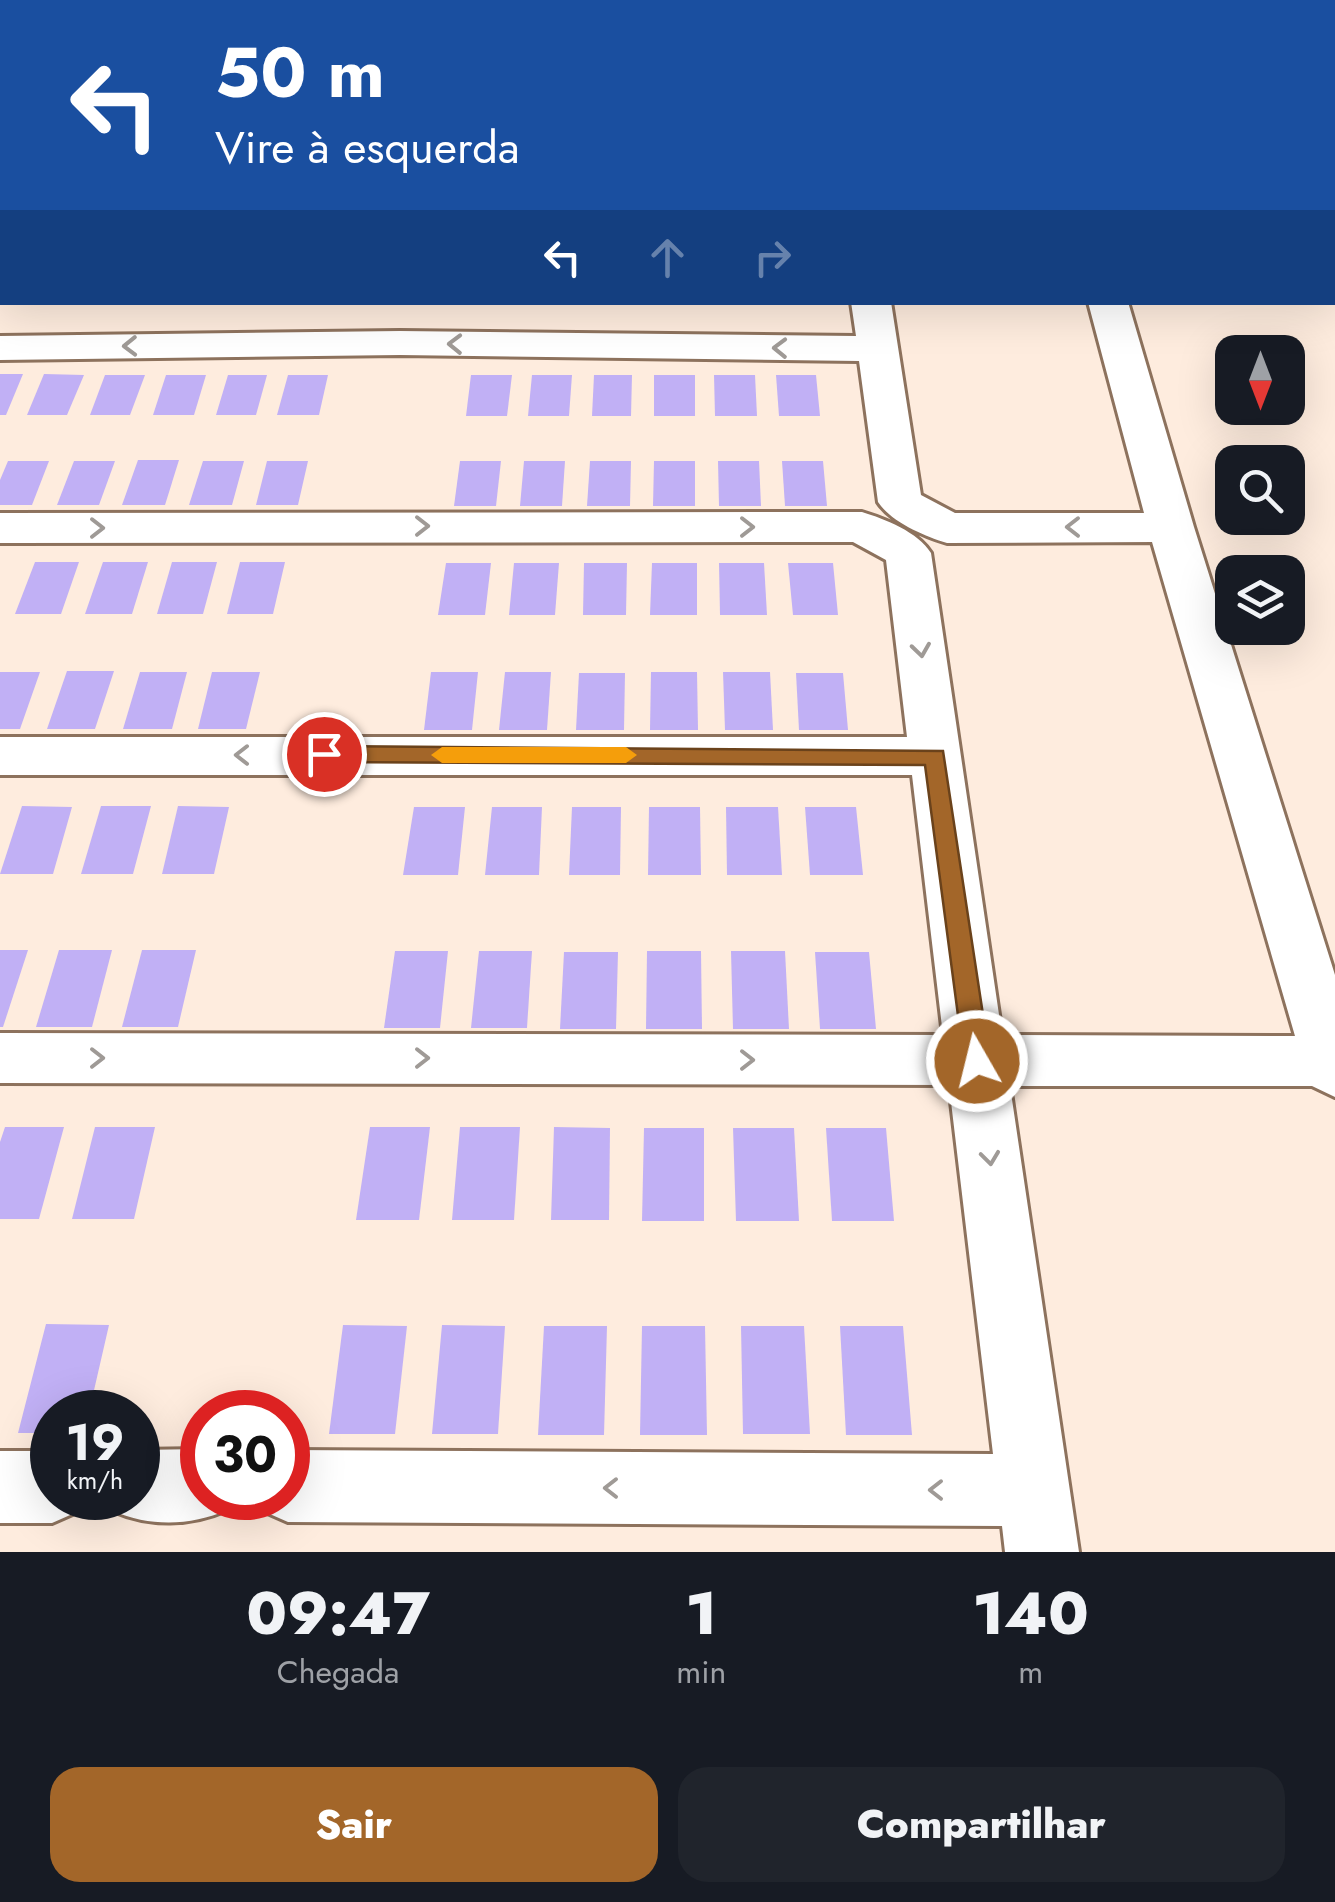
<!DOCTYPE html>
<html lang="pt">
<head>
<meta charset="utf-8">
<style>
  body { margin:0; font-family:Jost,sans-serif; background:#20242c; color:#f1f3f6; height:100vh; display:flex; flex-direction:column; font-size:38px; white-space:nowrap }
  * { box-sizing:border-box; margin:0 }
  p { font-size:32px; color:#9ea1a6 }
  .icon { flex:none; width:55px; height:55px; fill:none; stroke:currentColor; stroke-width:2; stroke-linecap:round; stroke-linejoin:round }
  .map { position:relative; height:1552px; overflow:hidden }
  .drawer { display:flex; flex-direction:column; background:#171b24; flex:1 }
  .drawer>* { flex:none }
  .banner { position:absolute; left:0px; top:0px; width:1335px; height:305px; box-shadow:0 10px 40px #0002; background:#1a4fa0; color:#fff; overflow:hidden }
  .needle { width:65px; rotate:180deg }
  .controls { position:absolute; left:1215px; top:335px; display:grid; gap:20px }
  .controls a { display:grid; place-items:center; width:90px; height:90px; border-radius:20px; background:#171b24; box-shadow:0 10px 40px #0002; font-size:50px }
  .speed { position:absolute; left:30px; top:1390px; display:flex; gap:20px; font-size:50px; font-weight:700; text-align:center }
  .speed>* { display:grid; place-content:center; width:130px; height:130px; border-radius:50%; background:#171b24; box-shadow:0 10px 40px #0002; line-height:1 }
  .speed small { font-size:25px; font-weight:400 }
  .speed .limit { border:15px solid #d22; background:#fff; color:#111 }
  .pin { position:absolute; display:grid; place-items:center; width:85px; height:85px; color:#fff; margin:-42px; border:5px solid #fff; border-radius:50%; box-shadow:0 2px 10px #0007 }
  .me { position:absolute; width:110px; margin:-55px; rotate:352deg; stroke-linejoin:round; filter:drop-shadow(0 0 8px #0008) }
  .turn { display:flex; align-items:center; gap:35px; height:210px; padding:0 50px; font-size:45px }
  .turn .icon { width:130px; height:130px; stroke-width:2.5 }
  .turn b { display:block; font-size:70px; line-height:85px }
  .lanes { display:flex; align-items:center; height:95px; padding:0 50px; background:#0003; justify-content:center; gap:50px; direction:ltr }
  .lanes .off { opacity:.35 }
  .eta { display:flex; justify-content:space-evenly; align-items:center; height:170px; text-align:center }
  .eta b { font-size:60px; font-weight:800; line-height:70px }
  .cta { display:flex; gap:20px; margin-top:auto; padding:20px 50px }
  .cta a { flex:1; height:115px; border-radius:30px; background:#a36629; color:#fff; font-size:40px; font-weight:800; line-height:115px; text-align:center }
  .cta a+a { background:#20242c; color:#f1f3f6 }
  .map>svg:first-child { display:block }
  .building { fill:#c1b0f5 }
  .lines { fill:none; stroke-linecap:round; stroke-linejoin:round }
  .minor-casing { stroke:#8d725d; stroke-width:6 }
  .minor { fill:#fff; fill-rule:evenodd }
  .oneway { stroke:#9f9a96 }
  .route { fill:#a36629; stroke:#6a421b; stroke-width:2.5 }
  .slow { fill:#f59e0b }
</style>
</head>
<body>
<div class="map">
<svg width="1335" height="1552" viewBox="0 0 1335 1552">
  <rect width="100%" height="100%" fill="#feecde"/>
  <g class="building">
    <polygon points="0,374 23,374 6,415 0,415"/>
    <polygon points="44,374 84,375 67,415 27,415"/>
    <polygon points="105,375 145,375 130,415 90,415"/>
    <polygon points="166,375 206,375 194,415 153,415"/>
    <polygon points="228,375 267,375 256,415 216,415"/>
    <polygon points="288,375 328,375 319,415 277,415"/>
    <polygon points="471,375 512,375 507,416 466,416"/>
    <polygon points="532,375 572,375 569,416 528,416"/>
    <polygon points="594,375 632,375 631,416 592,416"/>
    <rect x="654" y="375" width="41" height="41"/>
    <polygon points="714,375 755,375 757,416 715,416"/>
    <polygon points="776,375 816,375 820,416 779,416"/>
    <polygon points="138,460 179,460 165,505 122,505"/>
    <polygon points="8,461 49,461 32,505 0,505 0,480"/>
    <polygon points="74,461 115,461 99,505 57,505"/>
    <polygon points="203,461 244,461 232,505 189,505"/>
    <polygon points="267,461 308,461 298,505 256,505"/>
    <polygon points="460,461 501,461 496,506 454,506"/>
    <polygon points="524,461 565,461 562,506 520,506"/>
    <polygon points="590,461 631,461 630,506 587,506"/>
    <polygon points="654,461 695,461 695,506 653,506"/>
    <polygon points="718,461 759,461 761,506 719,506"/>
    <polygon points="782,461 823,461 827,506 785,506"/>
    <polygon points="35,562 79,562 61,614 15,614"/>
    <polygon points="103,562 148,562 132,614 85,614"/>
    <polygon points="172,562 217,562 203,614 157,614"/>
    <polygon points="240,562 285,562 273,614 227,614"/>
    <polygon points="446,563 491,563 485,615 438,615"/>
    <polygon points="514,563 559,563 555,615 509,615"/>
    <polygon points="584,563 627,563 626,615 583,615"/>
    <polygon points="652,563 697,563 697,615 650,615"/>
    <polygon points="719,563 764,563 767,615 720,615"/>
    <polygon points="788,563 833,563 838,615 793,615"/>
    <polygon points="67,671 114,671 95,729 47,729"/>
    <polygon points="0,672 40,672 20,729 0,729"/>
    <polygon points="140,672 187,672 172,729 123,729"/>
    <polygon points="212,672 260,672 246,729 198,729"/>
    <polygon points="431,672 478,672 472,730 424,730"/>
    <polygon points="505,672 551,672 547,730 499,730"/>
    <polygon points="651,672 697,672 698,730 650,730"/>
    <polygon points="723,672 770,672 773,730 725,730"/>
    <polygon points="579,673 625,673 624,730 576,730"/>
    <polygon points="796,673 843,673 848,730 799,730"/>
    <polygon points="22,806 72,807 53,874 0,874"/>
    <polygon points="101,806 151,806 133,874 81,874"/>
    <polygon points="178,806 229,807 214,874 162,874"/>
    <polygon points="414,807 465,807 458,875 403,875"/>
    <polygon points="492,807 542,807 539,875 485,875"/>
    <polygon points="572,807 621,807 620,875 569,875"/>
    <polygon points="649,807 700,807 701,875 648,875"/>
    <polygon points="726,807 778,807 782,875 727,875"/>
    <polygon points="805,807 856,807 863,875 810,875"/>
    <polygon points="0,950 28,950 3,1027 0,1027"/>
    <polygon points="59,950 112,950 92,1027 36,1027"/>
    <polygon points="142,950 196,950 178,1027 122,1027"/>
    <polygon points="395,951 448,951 440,1028 384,1028"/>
    <polygon points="479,951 532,951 527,1028 471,1028"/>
    <polygon points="647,951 701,951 702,1029 646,1029"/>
    <polygon points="731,951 785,951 789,1029 733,1029"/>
    <polygon points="564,952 618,952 616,1029 560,1029"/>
    <polygon points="815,952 869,952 876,1029 820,1029"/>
    <polygon points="5,1127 64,1127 39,1219 0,1219 0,1142"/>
    <polygon points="95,1127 155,1127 134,1219 72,1219"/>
    <polygon points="370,1127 430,1127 419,1220 356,1220"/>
    <polygon points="460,1127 520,1127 514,1220 452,1220"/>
    <polygon points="554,1127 610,1128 609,1220 551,1220"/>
    <polygon points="644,1128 704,1128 704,1221 642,1221"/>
    <polygon points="733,1128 794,1128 799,1221 736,1221"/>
    <polygon points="826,1128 886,1128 894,1221 832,1221"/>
    <polygon points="46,1324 109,1325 89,1412 52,1412 52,1433 18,1433"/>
    <polygon points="343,1325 407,1326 395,1434 329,1434"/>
    <polygon points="442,1325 505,1326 498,1434 432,1434"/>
    <polygon points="544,1326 607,1326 604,1435 538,1435"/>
    <polygon points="642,1326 705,1326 707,1435 640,1435"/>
    <polygon points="741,1326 804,1326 810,1434 743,1434"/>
    <polygon points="840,1326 903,1326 912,1435 846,1435"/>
  </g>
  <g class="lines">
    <defs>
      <g id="minor">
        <polygon points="1000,0 1032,0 1033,2 1002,2"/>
        <rect x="0" y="181" width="2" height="22"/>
        <path d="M851 302H891L921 495 955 513H1144L1088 302H1128L1194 527 1335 975V1097L1312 1086H1010L1079 1552H1005L1002 1526 288 1522 263 1511 257 1498H288V1450L993 1454 949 1085 0 1083V1033L943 1035 912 775H0V737H907L886 560 853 542 0 543V513L862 512C885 519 918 532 931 553L1002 1035 1295 1036 1152 542 947 543C924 536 891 522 878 502L859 361 400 355 0 360V336L400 331 856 336Z"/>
        <path d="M202 1449V1498H233L227 1510C191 1526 150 1527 113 1511L107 1498H138V1450Z"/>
        <polygon points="0,1451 52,1451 52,1498 84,1498 77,1512 52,1523 0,1523"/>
      </g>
    </defs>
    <use href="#minor" class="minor-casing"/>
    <use href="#minor" class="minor"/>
  </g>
  <defs><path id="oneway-chevron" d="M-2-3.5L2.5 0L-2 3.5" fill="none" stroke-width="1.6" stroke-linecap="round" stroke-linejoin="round" transform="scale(2.5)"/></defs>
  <g class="oneway">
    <use href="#oneway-chevron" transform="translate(455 344) rotate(-179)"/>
    <use href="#oneway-chevron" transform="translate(130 346) rotate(179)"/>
    <use href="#oneway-chevron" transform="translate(780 348) rotate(-179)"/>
    <use href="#oneway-chevron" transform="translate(422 526)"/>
    <use href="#oneway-chevron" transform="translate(747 527)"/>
    <use href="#oneway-chevron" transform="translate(1073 527) rotate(180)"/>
    <use href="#oneway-chevron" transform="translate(97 528)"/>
    <use href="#oneway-chevron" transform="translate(921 650) rotate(82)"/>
    <use href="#oneway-chevron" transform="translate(242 755) rotate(180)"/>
    <use href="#oneway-chevron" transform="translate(97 1058)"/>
    <use href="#oneway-chevron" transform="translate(422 1058)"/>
    <use href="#oneway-chevron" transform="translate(747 1060)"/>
    <use href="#oneway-chevron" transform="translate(990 1158) rotate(83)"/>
    <use href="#oneway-chevron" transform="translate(611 1488) rotate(-180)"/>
    <use href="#oneway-chevron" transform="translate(936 1490) rotate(-180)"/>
  </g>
  <polygon class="route" points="324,746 943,751 990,1061 986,1069 977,1072 968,1069 964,1061 925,765 324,762 313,754"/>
  <polygon class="slow" points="442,747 626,747 637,755 626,763 442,763 431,755"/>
</svg>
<div class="controls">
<a><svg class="needle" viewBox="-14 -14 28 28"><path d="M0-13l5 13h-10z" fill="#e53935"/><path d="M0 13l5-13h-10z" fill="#9ea1a6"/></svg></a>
<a><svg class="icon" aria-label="search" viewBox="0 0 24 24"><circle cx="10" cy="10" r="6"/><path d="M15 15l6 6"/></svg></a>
<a><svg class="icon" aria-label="layers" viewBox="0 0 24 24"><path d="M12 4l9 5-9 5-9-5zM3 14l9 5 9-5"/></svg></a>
</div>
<div class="speed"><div>19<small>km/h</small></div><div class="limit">30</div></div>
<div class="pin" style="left:324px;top:754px;background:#d93025"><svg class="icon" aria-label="arrive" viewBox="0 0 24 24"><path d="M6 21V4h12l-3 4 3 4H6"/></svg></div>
<svg class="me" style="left:977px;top:1061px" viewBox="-20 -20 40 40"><circle r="17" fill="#a36629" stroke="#fff" stroke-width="3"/><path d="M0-11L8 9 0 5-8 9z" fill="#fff"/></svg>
<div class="banner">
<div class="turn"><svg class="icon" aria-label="left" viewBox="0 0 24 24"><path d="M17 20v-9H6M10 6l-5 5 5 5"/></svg><div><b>50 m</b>Vire à esquerda</div></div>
<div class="lanes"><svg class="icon" aria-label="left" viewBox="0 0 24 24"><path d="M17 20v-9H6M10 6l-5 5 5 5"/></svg><svg class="icon off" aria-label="ahead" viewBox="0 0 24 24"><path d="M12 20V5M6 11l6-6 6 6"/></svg><svg class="icon off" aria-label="right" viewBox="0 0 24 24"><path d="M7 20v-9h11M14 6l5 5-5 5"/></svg></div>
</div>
</div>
<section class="drawer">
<div class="eta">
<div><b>09:47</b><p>Chegada</p></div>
<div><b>1</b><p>min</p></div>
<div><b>140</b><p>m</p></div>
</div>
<div class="cta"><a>Sair</a><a>Compartilhar</a></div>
</section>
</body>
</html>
